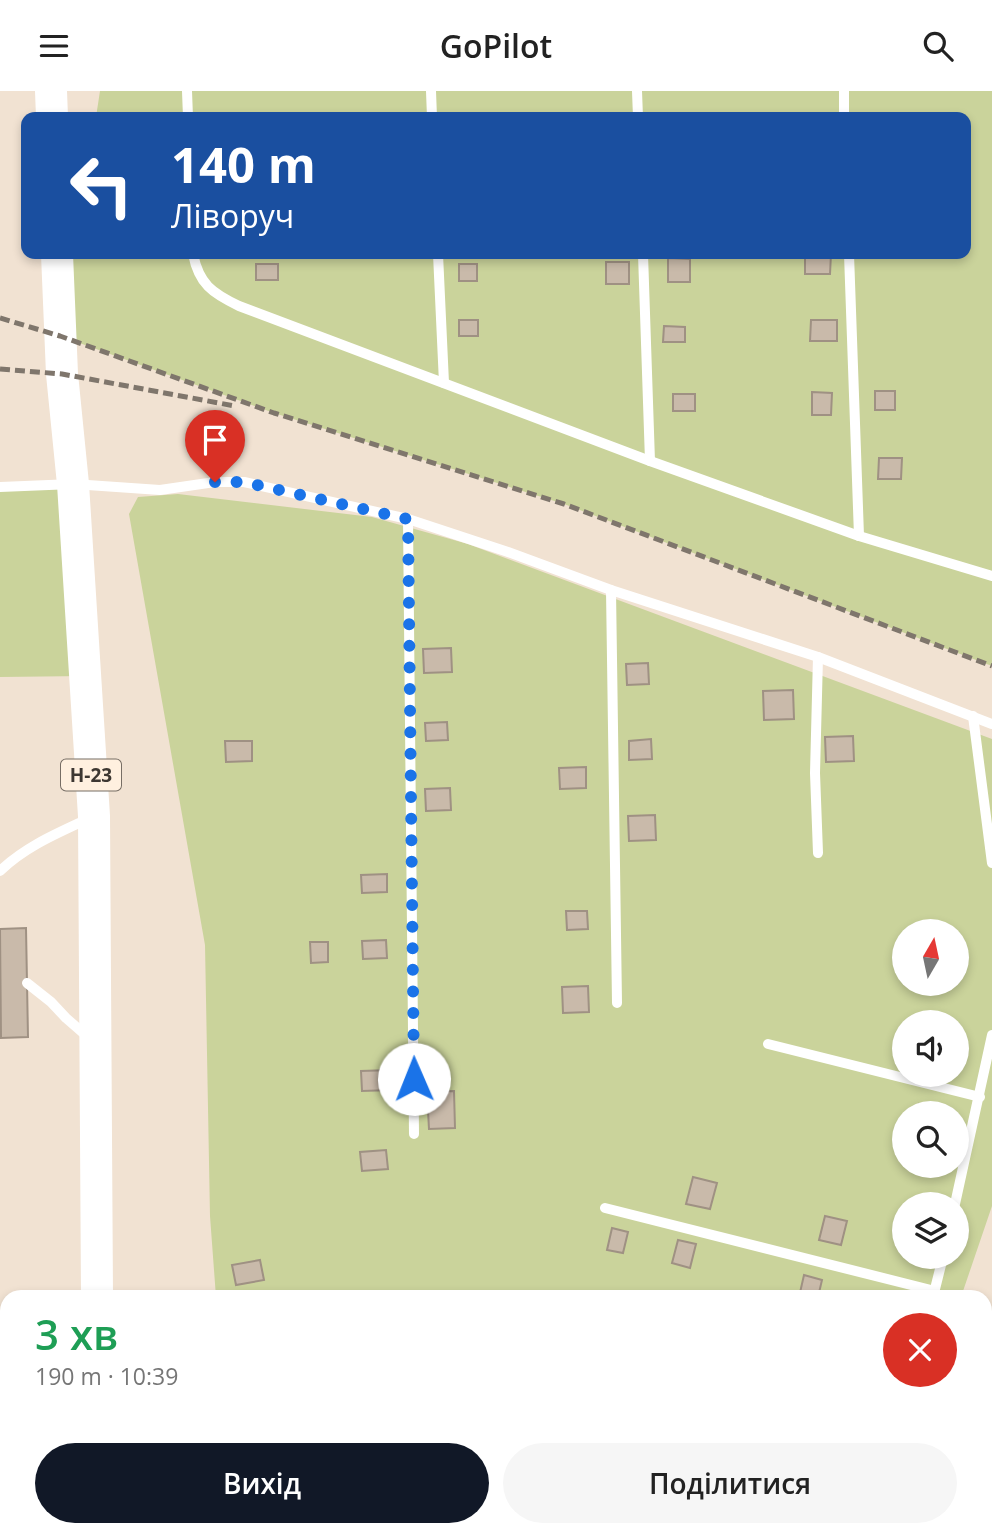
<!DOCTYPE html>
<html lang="uk">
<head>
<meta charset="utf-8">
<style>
  body { margin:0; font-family:"Open Sans",sans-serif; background:#f6f6f6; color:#222; height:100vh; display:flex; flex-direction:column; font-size:26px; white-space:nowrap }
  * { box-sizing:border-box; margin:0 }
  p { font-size:23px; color:#767676 }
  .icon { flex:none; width:38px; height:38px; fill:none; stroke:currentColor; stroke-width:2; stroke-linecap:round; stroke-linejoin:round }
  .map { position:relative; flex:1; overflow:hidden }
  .panel { position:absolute; left:0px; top:1199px; width:992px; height:247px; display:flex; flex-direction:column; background:#fff; border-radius:21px 21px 0 0; box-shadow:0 4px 10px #0003 }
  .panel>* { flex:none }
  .top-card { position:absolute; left:21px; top:21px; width:950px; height:147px; border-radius:14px; box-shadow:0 4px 10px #0003; background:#1a4fa0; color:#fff; overflow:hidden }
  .needle { width:46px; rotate:9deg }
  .fabs { position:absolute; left:892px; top:828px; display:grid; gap:14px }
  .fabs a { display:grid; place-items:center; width:77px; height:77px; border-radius:50%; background:#fff; box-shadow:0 4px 10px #0003; font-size:35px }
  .pin { position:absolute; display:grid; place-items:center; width:60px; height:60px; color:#fff; margin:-72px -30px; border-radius:50% 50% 50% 0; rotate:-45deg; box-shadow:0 0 7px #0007 }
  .pin .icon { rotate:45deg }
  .me { position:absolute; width:77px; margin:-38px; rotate:359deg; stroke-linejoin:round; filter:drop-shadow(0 0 5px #0008) }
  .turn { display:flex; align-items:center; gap:24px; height:147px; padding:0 35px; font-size:32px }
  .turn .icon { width:91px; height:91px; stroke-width:2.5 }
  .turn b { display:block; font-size:49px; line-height:60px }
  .round { display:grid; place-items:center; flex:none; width:74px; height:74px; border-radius:37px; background:#f6f6f6 }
  .headline { display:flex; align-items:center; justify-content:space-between; height:119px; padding:0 35px }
  h1 { font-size:42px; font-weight:600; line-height:52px; color:#1e9e55 }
  .primary-button { display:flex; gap:14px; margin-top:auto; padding:14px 35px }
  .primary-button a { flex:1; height:80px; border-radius:42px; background:#111827; color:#fff; font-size:28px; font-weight:600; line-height:80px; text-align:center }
  .primary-button a+a { background:#f6f6f6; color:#222 }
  header { display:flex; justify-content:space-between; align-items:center; height:91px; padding:0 35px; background:#fff; font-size:32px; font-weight:600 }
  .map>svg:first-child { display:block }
  .green { fill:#cad39b; fill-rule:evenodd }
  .building { fill:#c9baaa; stroke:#9f9183; stroke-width:2 }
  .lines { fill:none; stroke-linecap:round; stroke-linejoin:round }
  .lane { stroke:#fff; stroke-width:10 }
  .primary { stroke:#fff; stroke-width:32 }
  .rail { stroke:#7f766c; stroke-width:5; stroke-dasharray:10 5; stroke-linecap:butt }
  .route { stroke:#1a73e8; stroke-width:12; stroke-dasharray:0 21.6 }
  .labels { text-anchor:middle; stroke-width:7; stroke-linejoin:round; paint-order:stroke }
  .shield { fill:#fff0df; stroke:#776e65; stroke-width:2 }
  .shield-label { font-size:19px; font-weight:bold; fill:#3d3731 }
</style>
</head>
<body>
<header><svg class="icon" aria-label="menu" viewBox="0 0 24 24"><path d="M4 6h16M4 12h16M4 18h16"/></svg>GoPilot<svg class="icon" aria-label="search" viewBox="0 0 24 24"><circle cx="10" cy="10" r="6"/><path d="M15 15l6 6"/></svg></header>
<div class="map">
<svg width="992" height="1445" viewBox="0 0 992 1445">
  <rect width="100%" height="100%" fill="#f1e2d2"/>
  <g class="green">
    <polygon points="100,0 992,0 992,575 564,413 274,322 60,245 73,163 966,163 966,26 96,26"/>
    <polygon points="73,393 86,585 0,586 0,396"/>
    <path d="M178 403 372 426 468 453 992 648V1115L961 1206H216L210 1125 205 854 129 423 138 406ZM905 840H957V892H905ZM905 931H957V984H905ZM905 1022H957V1074H905ZM905 1113H957V1166H905Z"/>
    <polygon points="232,1439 887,1439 885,1445 232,1445"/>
  </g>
  <g class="building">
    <polygon points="805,163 831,163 830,183 805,183"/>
    <polygon points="668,167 690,168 690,191 668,191"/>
    <rect x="606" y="171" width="23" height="22"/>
    <rect x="256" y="173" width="22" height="16"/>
    <rect x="459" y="173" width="18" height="17"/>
    <rect x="459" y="229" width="19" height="16"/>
    <polygon points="811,229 837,229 837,250 810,250"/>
    <polygon points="664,235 685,236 685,251 663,251"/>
    <rect x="875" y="300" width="20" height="19"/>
    <polygon points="812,301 832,302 831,324 812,324"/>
    <rect x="673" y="303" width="22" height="17"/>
    <polygon points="879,367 902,367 901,388 878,388"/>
    <polygon points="451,557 452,581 424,582 423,558"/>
    <polygon points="648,572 649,593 627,594 626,573"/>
    <polygon points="793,599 794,628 764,629 763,600"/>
    <polygon points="447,631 448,649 426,650 425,632"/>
    <polygon points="853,645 854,670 826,671 825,646"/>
    <polygon points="651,648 652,668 629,669 629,650"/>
    <polygon points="225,650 252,650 252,670 226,671"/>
    <polygon points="586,676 586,697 560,698 559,677"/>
    <polygon points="450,697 451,719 426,720 425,698"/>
    <polygon points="655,724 656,749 629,750 628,725"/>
    <polygon points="387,783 387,801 362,802 361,784"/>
    <polygon points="566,820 587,820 588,838 567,839"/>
    <polygon points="26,837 28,946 1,947 0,838"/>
    <polygon points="386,849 387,867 363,868 362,850"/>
    <polygon points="310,851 328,851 328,871 311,872"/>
    <polygon points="588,895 589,921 563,922 562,896"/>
    <polygon points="391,979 392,999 362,1000 361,980"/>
    <polygon points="454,1000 455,1037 429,1038 427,1001"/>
    <polygon points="919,1013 942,1018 941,1022 917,1022"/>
    <polygon points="386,1059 388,1078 362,1080 360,1061"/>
    <polygon points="693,1086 717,1092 710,1118 686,1113"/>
    <polygon points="825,1125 847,1130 841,1154 819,1149"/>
    <polygon points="612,1137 628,1141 623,1162 607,1159"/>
    <polygon points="678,1149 696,1153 690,1177 672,1172"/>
    <polygon points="260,1169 264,1189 236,1194 232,1174"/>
    <polygon points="804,1184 822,1189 818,1206 799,1206"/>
    <polygon points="347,1438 375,1438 373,1445 345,1444"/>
  </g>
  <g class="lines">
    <g class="lane">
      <polyline points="187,0 188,26"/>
      <polyline points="431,0 432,26"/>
      <polyline points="637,0 638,26"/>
      <polyline points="844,0 844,26"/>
      <path d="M193 163C199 193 212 202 239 215L650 370 859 445 992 485"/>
      <polyline points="438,163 444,292"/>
      <polyline points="643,163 650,370"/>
      <polyline points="849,163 859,445"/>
      <polyline points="0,396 73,393 160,399 215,391 244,391 408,428 508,461 611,499 818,566 992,633"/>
      <polyline points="408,428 414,1043"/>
      <polyline points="611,499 617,912"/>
      <polyline points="818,566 815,682 818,762"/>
      <polyline points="973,625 992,772"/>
      <path d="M0 780C26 755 58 742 90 727"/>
      <polyline points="27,892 51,911 66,927 89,947"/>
      <polyline points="768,953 980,1006"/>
      <polyline points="955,1113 992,944"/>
      <polyline points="605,1117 935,1200"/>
      <polyline points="933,1206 943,1166"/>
      <polyline points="0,1445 24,1438"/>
      <polyline points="867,1445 869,1438"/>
    </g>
    <g class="primary">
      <polyline points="51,0 52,26"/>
      <polyline points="57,163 62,283 73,393 94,725 97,1206"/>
      <polyline points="98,1438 98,1445"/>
    </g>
    <g class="rail">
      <polyline points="0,227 60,245 274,322 564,413 992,575"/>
      <polyline points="0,278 62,283 235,315"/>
      <polyline points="985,1340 992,1314"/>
      <polyline points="956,1445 958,1438"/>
    </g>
  </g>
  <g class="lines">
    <polyline class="route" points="215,391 244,391 408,428 414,988"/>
  </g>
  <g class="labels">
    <rect class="shield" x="61" y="668.5" width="60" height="31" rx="5"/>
    <g class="shield-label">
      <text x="91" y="691">Н-23</text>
    </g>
  </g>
</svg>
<div class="fabs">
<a><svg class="needle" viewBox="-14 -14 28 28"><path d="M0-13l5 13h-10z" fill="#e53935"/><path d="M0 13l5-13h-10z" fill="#767676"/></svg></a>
<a><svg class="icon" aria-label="sound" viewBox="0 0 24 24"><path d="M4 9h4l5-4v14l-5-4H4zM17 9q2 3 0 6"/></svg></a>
<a><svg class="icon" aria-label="search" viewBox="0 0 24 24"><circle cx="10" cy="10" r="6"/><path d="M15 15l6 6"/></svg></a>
<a><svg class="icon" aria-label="layers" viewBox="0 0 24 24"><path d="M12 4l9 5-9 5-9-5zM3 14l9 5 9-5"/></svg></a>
</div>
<div class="pin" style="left:215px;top:391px;background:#d93025"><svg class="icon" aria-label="arrive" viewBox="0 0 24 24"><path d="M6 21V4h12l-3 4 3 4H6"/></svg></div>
<svg class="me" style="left:414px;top:988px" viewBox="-20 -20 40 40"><circle r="19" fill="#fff"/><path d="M0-13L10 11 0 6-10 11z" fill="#1a73e8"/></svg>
<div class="top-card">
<div class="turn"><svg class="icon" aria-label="left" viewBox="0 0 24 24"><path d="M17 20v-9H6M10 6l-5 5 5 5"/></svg><div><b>140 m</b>Ліворуч</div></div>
</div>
<section class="panel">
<div class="headline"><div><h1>3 хв</h1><p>190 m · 10:39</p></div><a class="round" style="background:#d93025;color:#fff"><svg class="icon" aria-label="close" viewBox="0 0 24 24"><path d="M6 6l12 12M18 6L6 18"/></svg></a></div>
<div class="primary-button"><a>Вихід</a><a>Поділитися</a></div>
</section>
</div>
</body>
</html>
